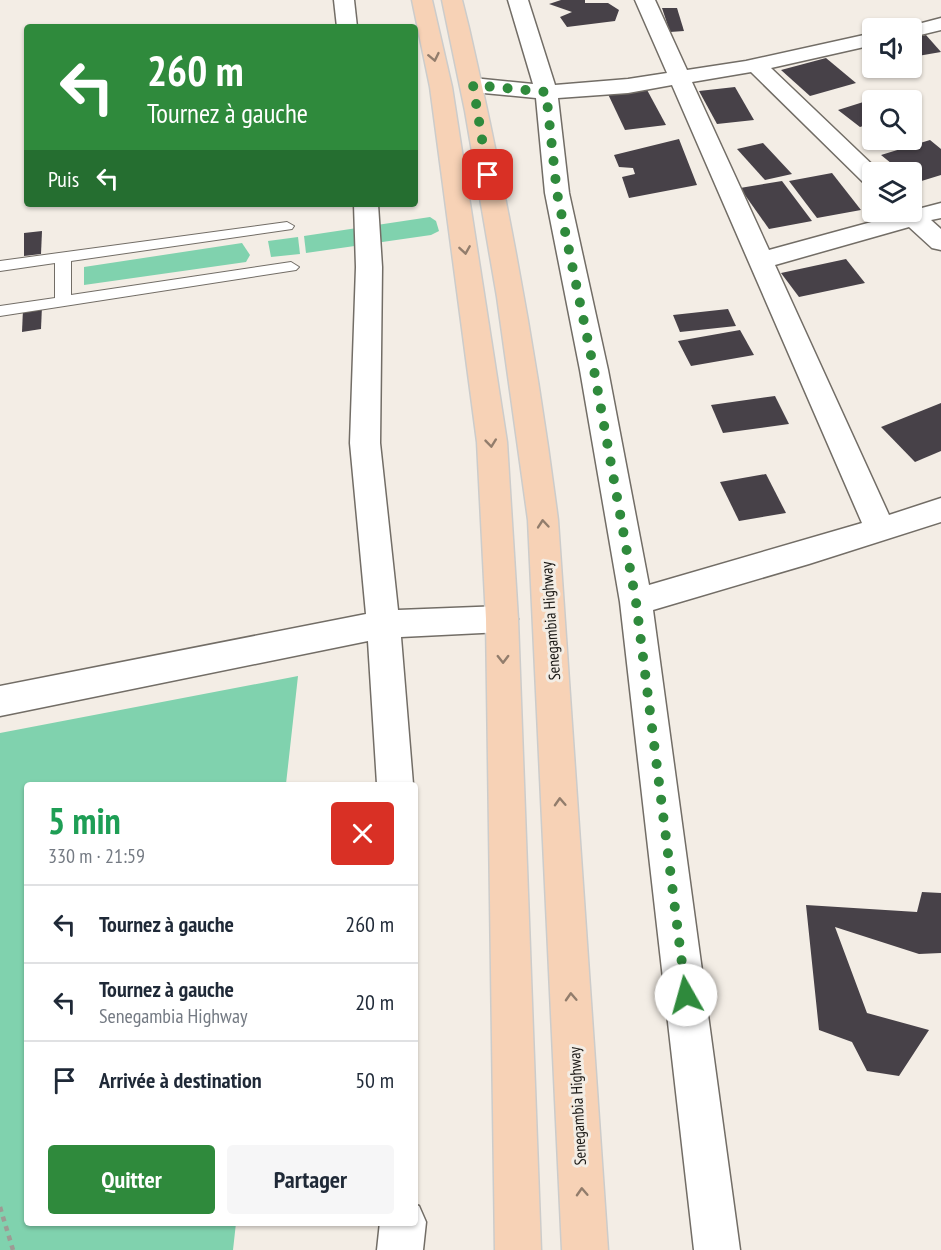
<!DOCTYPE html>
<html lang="fr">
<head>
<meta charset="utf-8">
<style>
  body { margin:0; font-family:"PT Sans Narrow",sans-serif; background:#f6f6f7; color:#1f2937; height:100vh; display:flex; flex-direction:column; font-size:22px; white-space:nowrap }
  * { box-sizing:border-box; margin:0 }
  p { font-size:20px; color:#747a83 }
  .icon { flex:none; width:33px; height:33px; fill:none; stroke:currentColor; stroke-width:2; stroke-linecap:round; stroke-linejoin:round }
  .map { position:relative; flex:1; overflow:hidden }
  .sheet { position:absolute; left:24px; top:782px; width:394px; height:444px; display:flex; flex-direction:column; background:#fff; border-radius:6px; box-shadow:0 2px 4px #0004 }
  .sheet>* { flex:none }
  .hud { position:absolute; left:24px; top:24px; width:394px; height:183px; border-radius:6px; box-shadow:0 2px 4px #0004; background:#2f8a3c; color:#fff; overflow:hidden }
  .buttons { position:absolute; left:862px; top:18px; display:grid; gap:12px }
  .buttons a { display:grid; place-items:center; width:60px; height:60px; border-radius:6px; background:#fff; box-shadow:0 2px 4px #0004; font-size:30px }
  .pin { position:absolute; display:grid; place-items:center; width:51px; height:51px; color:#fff; margin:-26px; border-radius:12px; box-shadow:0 3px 9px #0006 }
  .me { position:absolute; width:66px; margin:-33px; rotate:353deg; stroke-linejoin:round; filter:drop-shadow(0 0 4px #0008) }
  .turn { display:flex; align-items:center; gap:21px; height:126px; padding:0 24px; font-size:27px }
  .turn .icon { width:78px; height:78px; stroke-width:2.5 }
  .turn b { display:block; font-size:42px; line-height:51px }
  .then { display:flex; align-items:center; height:57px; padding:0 24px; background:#0003; gap:12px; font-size:22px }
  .round { display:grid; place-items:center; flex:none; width:63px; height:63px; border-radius:6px; background:#f6f6f7 }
  .headline { display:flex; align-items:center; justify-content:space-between; height:102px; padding:0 24px }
  h1 { font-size:36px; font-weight:700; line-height:45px; color:#1e9e55 }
  .cta { display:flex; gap:12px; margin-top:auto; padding:12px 24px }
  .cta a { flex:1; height:69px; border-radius:6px; background:#2f8a3c; color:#fff; font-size:24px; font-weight:700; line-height:69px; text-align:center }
  .cta a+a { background:#f6f6f7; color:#1f2937 }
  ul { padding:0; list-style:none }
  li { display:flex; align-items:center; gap:18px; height:78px; padding:0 24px; border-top:2px solid #e0e1e3 }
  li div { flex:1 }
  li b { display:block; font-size:22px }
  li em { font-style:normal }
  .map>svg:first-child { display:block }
  .green { fill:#80d2ae }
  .building { fill:#474148 }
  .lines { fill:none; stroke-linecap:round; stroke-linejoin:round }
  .lane-casing { stroke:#726d66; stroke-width:2 }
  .street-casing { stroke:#726d66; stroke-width:3 }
  .primary-casing { stroke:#cccccb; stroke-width:3 }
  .path { stroke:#9e9a94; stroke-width:4.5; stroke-dasharray:5 5; stroke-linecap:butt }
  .lane { fill:#fff; fill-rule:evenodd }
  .street { fill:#fff; fill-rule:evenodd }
  .primary { fill:#f7d2b6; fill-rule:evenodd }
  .oneway { stroke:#927d6c }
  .route { stroke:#2f8a3c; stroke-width:10; stroke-dasharray:0 18 }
  .labels { text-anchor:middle; stroke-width:6; stroke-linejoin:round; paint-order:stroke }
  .street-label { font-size:16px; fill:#171512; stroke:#f3ede5 }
</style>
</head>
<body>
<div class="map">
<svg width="941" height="1250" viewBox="0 0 941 1250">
  <rect width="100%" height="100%" fill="#f3ede5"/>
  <g class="green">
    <polygon points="430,217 436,221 439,231 431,235 306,253 304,236"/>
    <polygon points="298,237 300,254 271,257 268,241"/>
    <polygon points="242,243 250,255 246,262 84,285 84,267"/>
    <polygon points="298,676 286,784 27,784 27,1222 236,1223 233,1250 0,1250 0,733"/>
  </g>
  <g class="building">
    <polygon points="561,0 585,0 585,3 608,3 619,10 615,21 567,27 560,17 572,12 549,4"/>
    <polygon points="662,8 677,8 684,31 670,32"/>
    <polygon points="926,35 941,52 912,57 912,38"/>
    <polygon points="826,58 856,83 810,96 781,70"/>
    <polygon points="735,87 754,120 717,124 699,91"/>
    <polygon points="646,88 666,125 625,130 607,92"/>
    <polygon points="895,92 907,100 873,100 873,123 860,127 838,110"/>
    <polygon points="679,139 697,185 629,198 622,177 635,174 633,168 619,167 614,155"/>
    <polygon points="930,140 941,149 941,175 915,183 912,181 912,172 902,172 881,155"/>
    <polygon points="763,143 792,174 765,180 737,149"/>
    <polygon points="832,173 861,210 817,218 789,181"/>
    <polygon points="782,181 812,221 769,229 740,188"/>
    <polygon points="42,231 41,254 24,256 24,233"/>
    <polygon points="846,259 865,283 799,297 781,273"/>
    <polygon points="42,306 41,329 22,332 23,309"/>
    <polygon points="728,309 736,326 680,332 673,315"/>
    <polygon points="740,330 754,355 691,366 678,341"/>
    <polygon points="775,396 789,424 723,433 711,405"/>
    <polygon points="941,403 941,451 915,462 881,427"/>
    <polygon points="766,474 786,513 739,521 720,482"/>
    <polygon points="922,892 941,893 941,953 919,954 835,927 867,1013 929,1030 899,1076 867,1071 852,1042 819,1030 806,905 917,912"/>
  </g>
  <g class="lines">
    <defs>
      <polygon id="lane" points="287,222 294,226 292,229 71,261 71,295 291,262 299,267 296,270 0,316 0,306 55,298 55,263 0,271 0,261"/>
      <g id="street">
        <polygon points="334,0 354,0 357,27 337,27"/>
        <path d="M508 0H528L555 85 628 79 667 73 635 0H655L687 70 746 61 873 33V45L771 68 880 172H873V186L865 184 751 72 692 82 769 250 897 215 895 212H912V206L918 209 941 203V218L931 220 941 229V250L932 248 909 227 775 265 889 515 941 498V522L809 564 653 610 740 1250H694L620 602 580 370 545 193 536 98 473 92 465 90 462 85 465 80 473 78 533 84ZM672 85 862 523 649 585 608 370 569 193 558 98 628 93Z"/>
        <polygon points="941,18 941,30 912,37 912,28 903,28"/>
        <polygon points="354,204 378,204 382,267 380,443 398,610 502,606 514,610 518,619 514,628 502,632 401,637 413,784 377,784 368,641 0,716 0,686 366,614 350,443 356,267"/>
        <polygon points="416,1205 419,1206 426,1222 423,1250 377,1250 380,1222 416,1222"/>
      </g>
      <g id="primary">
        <polygon points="412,0 432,0 452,87 507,442 518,619 541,1250 495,1250 486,619 477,442 430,87"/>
        <path d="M442 0H462L469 28C506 190 537 355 558 520L608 1250H562L528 520 497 297 465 111Z"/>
      </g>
    </defs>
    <use href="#lane" class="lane-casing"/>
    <use href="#street" class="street-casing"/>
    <use href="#primary" class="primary-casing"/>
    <polyline class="path" points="0,1207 13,1250"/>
    <use href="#lane" class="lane"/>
    <use href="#street" class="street"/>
    <use href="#primary" class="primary"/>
  </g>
  <defs><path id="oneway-chevron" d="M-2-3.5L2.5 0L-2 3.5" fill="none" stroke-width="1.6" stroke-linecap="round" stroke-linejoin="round" transform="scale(1.5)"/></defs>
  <g class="oneway">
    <use href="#oneway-chevron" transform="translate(434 57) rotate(78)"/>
    <use href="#oneway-chevron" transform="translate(465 250) rotate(81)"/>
    <use href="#oneway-chevron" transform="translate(491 443) rotate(84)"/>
    <use href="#oneway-chevron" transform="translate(543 524) rotate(-95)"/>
    <use href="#oneway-chevron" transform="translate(503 659) rotate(89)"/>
    <use href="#oneway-chevron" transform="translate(560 802) rotate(-93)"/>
    <use href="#oneway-chevron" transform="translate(571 997) rotate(-93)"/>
    <use href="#oneway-chevron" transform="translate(582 1192) rotate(-93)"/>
  </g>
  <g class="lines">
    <polyline class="route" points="488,175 473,85 546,92 557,193 594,370 636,602 686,995"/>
  </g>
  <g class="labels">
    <g class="street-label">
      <text transform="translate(550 621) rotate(-94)" y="6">Senegambia Highway</text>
      <text transform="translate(577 1106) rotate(-93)" y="6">Senegambia Highway</text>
    </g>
  </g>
</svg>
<div class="buttons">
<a><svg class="icon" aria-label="sound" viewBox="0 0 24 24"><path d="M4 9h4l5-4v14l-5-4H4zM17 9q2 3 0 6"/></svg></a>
<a><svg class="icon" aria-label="search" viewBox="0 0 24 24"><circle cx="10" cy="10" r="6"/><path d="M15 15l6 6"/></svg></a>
<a><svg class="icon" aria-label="layers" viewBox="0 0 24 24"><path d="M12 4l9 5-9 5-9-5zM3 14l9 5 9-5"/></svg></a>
</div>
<div class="pin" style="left:488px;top:175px;background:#d93025"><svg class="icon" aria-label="arrive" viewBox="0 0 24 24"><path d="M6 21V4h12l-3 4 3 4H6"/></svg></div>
<svg class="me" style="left:686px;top:995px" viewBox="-20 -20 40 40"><circle r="19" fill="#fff"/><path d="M0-13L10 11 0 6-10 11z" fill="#2f8a3c"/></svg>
<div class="hud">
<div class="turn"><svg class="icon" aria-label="left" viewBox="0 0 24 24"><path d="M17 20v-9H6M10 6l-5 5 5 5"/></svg><div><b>260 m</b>Tournez à gauche</div></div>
<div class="then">Puis<svg class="icon" aria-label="left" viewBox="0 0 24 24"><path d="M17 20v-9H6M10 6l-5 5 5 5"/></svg></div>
</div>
<section class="sheet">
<div class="headline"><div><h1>5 min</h1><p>330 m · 21:59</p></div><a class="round" style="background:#d93025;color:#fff"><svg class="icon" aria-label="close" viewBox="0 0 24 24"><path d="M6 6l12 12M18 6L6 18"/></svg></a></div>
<ul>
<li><svg class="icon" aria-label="left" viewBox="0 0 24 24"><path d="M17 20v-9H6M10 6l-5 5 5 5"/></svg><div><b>Tournez à gauche</b></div><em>260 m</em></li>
<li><svg class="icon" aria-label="left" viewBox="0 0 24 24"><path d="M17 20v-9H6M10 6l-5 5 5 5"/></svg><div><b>Tournez à gauche</b><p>Senegambia Highway</p></div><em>20 m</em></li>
<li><svg class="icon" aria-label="arrive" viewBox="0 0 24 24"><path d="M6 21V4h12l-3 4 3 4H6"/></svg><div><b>Arrivée à destination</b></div><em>50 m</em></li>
</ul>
<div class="cta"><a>Quitter</a><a>Partager</a></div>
</section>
</div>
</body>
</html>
